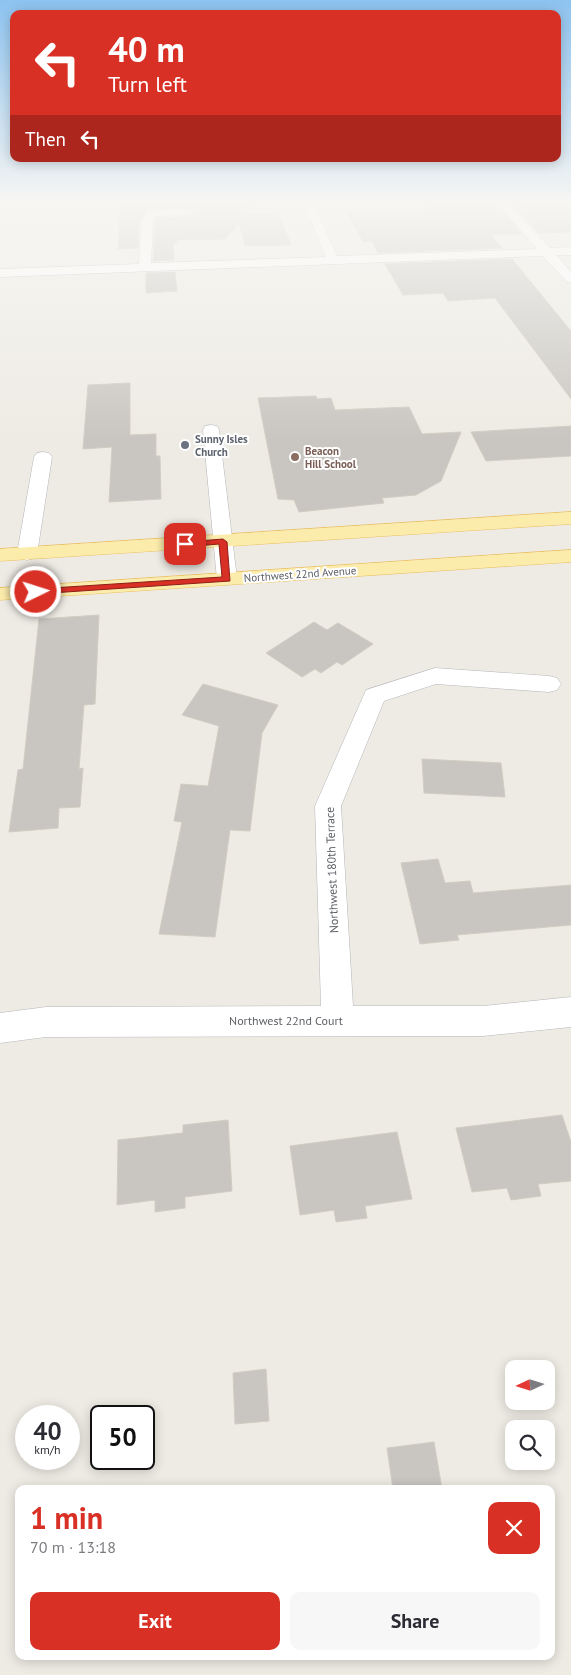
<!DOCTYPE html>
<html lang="en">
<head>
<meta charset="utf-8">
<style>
  body { margin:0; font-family:"PT Sans",sans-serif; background:#f7f7f7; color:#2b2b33; height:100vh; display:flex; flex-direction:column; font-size:19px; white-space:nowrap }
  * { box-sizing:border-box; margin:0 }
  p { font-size:16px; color:#7c7c81 }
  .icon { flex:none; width:28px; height:28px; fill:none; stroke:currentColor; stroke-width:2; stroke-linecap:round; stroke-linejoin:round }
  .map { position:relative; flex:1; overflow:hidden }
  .panel { position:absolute; left:15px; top:1485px; width:540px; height:175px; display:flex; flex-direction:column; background:#fff; border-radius:10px; box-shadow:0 2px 12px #0003 }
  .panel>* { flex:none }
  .banner { position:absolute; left:10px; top:10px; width:551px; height:152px; border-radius:10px; box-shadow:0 2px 12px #0003; background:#d93025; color:#fff; overflow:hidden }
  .needle { width:32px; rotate:266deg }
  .tools { position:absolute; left:505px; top:1360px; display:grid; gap:10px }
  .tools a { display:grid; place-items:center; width:50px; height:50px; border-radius:10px; background:#fff; box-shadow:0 2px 12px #0003; font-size:25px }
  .speed { position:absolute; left:15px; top:1405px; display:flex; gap:10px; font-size:25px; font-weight:700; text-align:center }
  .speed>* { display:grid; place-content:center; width:65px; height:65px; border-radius:50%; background:#fff; box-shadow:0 2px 12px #0003; line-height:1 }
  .speed small { font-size:12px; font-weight:400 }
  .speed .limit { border:2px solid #111; border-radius:8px; background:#fff; color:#111 }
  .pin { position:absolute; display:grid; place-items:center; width:42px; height:42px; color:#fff; margin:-21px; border-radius:10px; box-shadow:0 2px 8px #0006 }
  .me { position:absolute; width:55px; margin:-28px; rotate:86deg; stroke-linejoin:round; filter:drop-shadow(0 0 4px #0008) }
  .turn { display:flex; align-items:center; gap:18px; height:105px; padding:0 15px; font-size:22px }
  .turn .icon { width:65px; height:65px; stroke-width:2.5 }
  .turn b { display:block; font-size:35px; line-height:42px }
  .then { display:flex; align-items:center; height:48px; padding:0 15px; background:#0003; gap:10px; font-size:19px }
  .round { display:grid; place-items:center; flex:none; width:52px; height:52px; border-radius:10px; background:#f7f7f7 }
  .headline { display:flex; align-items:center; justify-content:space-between; height:85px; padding:0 15px }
  h1 { font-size:30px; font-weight:800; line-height:38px; color:#d93025 }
  .action { display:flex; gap:10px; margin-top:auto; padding:10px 15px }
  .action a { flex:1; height:58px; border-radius:10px; background:#d93025; color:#fff; font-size:20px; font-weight:800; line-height:58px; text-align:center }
  .action a+a { background:#f7f7f7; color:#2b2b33 }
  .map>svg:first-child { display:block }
  .building { fill:#c9c6c1; stroke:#d2cdc2 }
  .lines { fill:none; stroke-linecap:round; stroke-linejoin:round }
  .minor-casing { stroke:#b4b6ba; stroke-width:1 }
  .major-casing { stroke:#ebbf60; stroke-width:1 }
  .minor { fill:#fff; fill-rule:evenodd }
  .major { fill:#fbecab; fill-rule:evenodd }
  .route { fill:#d93025; stroke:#8d1f18 }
  .worship-dot { fill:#6b7280; stroke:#fff; stroke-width:2 }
  .education-dot { fill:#8d6e63; stroke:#fff; stroke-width:2 }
  .labels { text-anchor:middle; stroke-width:4; stroke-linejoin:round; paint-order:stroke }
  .far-worship-label { font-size:11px; font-weight:bold; fill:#5b616d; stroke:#fff; text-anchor:start }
  .far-education-label { font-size:11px; font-weight:bold; fill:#785e54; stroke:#fff; text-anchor:start }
  .far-street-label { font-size:11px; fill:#5c5f64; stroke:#fff }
  .street-label { font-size:12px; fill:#5c5f64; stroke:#fff }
</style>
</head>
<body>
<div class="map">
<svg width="571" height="1675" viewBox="0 0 571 1675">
  <rect width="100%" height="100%" fill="#eeebe4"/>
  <g class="building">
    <polygon points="120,204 255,204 246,214 279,213 291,245 245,246 239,223 226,239 176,240 177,243 173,243 174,260 153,261 156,218 188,217 195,211 188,207 147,209 139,223 138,248 118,249"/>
    <polygon points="424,204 496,204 522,234 491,235 502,248 378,253 372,241 363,242 346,211 427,208"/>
    <polygon points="512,204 571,204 571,232 539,233"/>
    <polygon points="512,259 571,331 571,399 495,298 448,301 443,293 403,295 385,264"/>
    <polygon points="175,272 177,291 146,293 146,273"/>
    <polygon points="130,383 130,435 156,434 156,456 160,456 161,499 109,502 112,447 83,449 88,385"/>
    <polygon points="316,396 317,399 331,398 335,410 409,407 422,434 461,432 441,481 416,495 382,498 384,503 299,512 294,500 278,499 258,398"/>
    <polygon points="571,426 571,456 486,461 471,432"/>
    <polygon points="99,615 95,704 84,705 79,769 83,768 80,807 59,808 58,828 9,832 18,770 23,769 39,619"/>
    <polygon points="314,622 327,630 338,623 373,644 342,665 337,662 321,673 315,669 302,677 266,653"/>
    <polygon points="203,684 278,705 262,733 250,831 230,830 215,937 159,934 182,822 174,821 181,784 208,786 219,726 182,715"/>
    <polygon points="422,759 501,763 505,797 424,793"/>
    <polygon points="438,859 445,883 470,881 473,893 571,885 571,925 457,935 459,940 420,944 401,863"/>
    <polygon points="562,1115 571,1142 571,1181 538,1184 541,1196 511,1200 507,1188 472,1192 456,1128"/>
    <polygon points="228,1120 232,1191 185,1197 185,1208 155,1212 155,1200 117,1205 118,1140 183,1133 183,1125"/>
    <polygon points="397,1132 412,1199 365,1206 367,1218 336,1222 334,1210 300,1215 290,1146"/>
    <polygon points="266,1369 269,1421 235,1424 233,1373"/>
    <polygon points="434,1442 442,1489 393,1489 387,1448"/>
  </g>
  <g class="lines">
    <defs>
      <g id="minor">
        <polygon points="304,204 314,204 337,256 537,249 498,204 509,204 550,248 571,247 571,255 556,255 571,272 571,283 567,282 543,256 0,277 0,269 139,264 141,223 147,211 151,210 188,209 193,212 188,215 155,216 153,223 151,263 326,257"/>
        <polygon points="211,425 217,426 219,430 237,579 234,583 227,585 220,583 217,579 203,430 205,426"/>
        <polygon points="43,452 49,453 52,457 37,554 34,558 27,560 20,558 17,554 34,457 37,453"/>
        <polygon points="435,668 549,676 557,678 561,684 557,690 549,692 436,684 384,701 341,806 353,1006 483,1006 571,997 571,1027 483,1036 46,1037 0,1043 0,1013 46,1007 321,1006 315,806 366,690"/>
      </g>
      <g id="major">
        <polygon points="571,512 571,524 0,561 0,549"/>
        <polygon points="571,550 571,562 0,600 0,588"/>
      </g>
    </defs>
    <use href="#minor" class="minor-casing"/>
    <use href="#major" class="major-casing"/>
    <use href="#minor" class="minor"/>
    <use href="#major" class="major"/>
  </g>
  <linearGradient id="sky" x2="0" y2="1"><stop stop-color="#8dc3f0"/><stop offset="0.46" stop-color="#f7f6f3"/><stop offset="1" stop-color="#f7f6f3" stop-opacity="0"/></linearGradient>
  <rect width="571" height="439" fill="url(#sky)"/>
  <polygon class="route" points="223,539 227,542 230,581 36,594 32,592 36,589 222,577 219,544 185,547 181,544 185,542"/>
  <circle class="worship-dot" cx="185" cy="445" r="5"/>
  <circle class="education-dot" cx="295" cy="457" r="5"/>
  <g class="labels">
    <g class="far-worship-label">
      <text x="195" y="443">Sunny Isles<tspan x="195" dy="13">Church</tspan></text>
    </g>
    <g class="far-education-label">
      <text x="305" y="455">Beacon<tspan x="305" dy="13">Hill School</tspan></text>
    </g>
    <g class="far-street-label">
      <text transform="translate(300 574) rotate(-4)" y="4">Northwest 22nd Avenue</text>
    </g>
    <g class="street-label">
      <text transform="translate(332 870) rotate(-92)" y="4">Northwest 180th Terrace</text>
      <text x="286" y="1025">Northwest 22nd Court</text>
    </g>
  </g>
</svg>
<div class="tools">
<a><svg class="needle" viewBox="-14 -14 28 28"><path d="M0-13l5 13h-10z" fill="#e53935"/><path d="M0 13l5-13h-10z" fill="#7c7c81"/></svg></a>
<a><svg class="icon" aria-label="search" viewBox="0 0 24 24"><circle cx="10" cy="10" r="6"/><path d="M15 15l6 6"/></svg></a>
</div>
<div class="speed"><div>40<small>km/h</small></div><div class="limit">50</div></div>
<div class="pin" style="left:185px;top:544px;background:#d93025"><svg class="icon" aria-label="arrive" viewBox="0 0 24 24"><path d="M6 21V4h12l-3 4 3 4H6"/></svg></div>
<svg class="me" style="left:36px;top:592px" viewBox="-20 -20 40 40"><circle r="17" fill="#d93025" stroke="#fff" stroke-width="3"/><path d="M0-11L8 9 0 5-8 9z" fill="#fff"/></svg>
<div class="banner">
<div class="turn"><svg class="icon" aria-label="left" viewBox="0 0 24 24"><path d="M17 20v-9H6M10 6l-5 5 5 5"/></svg><div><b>40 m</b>Turn left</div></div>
<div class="then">Then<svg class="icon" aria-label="left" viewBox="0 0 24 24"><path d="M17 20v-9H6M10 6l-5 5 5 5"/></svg></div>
</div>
<section class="panel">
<div class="headline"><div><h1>1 min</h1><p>70 m · 13:18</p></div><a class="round" style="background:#d93025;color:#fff"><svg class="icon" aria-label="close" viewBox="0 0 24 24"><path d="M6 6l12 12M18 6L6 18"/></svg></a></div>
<div class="action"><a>Exit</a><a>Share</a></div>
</section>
</div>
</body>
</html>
